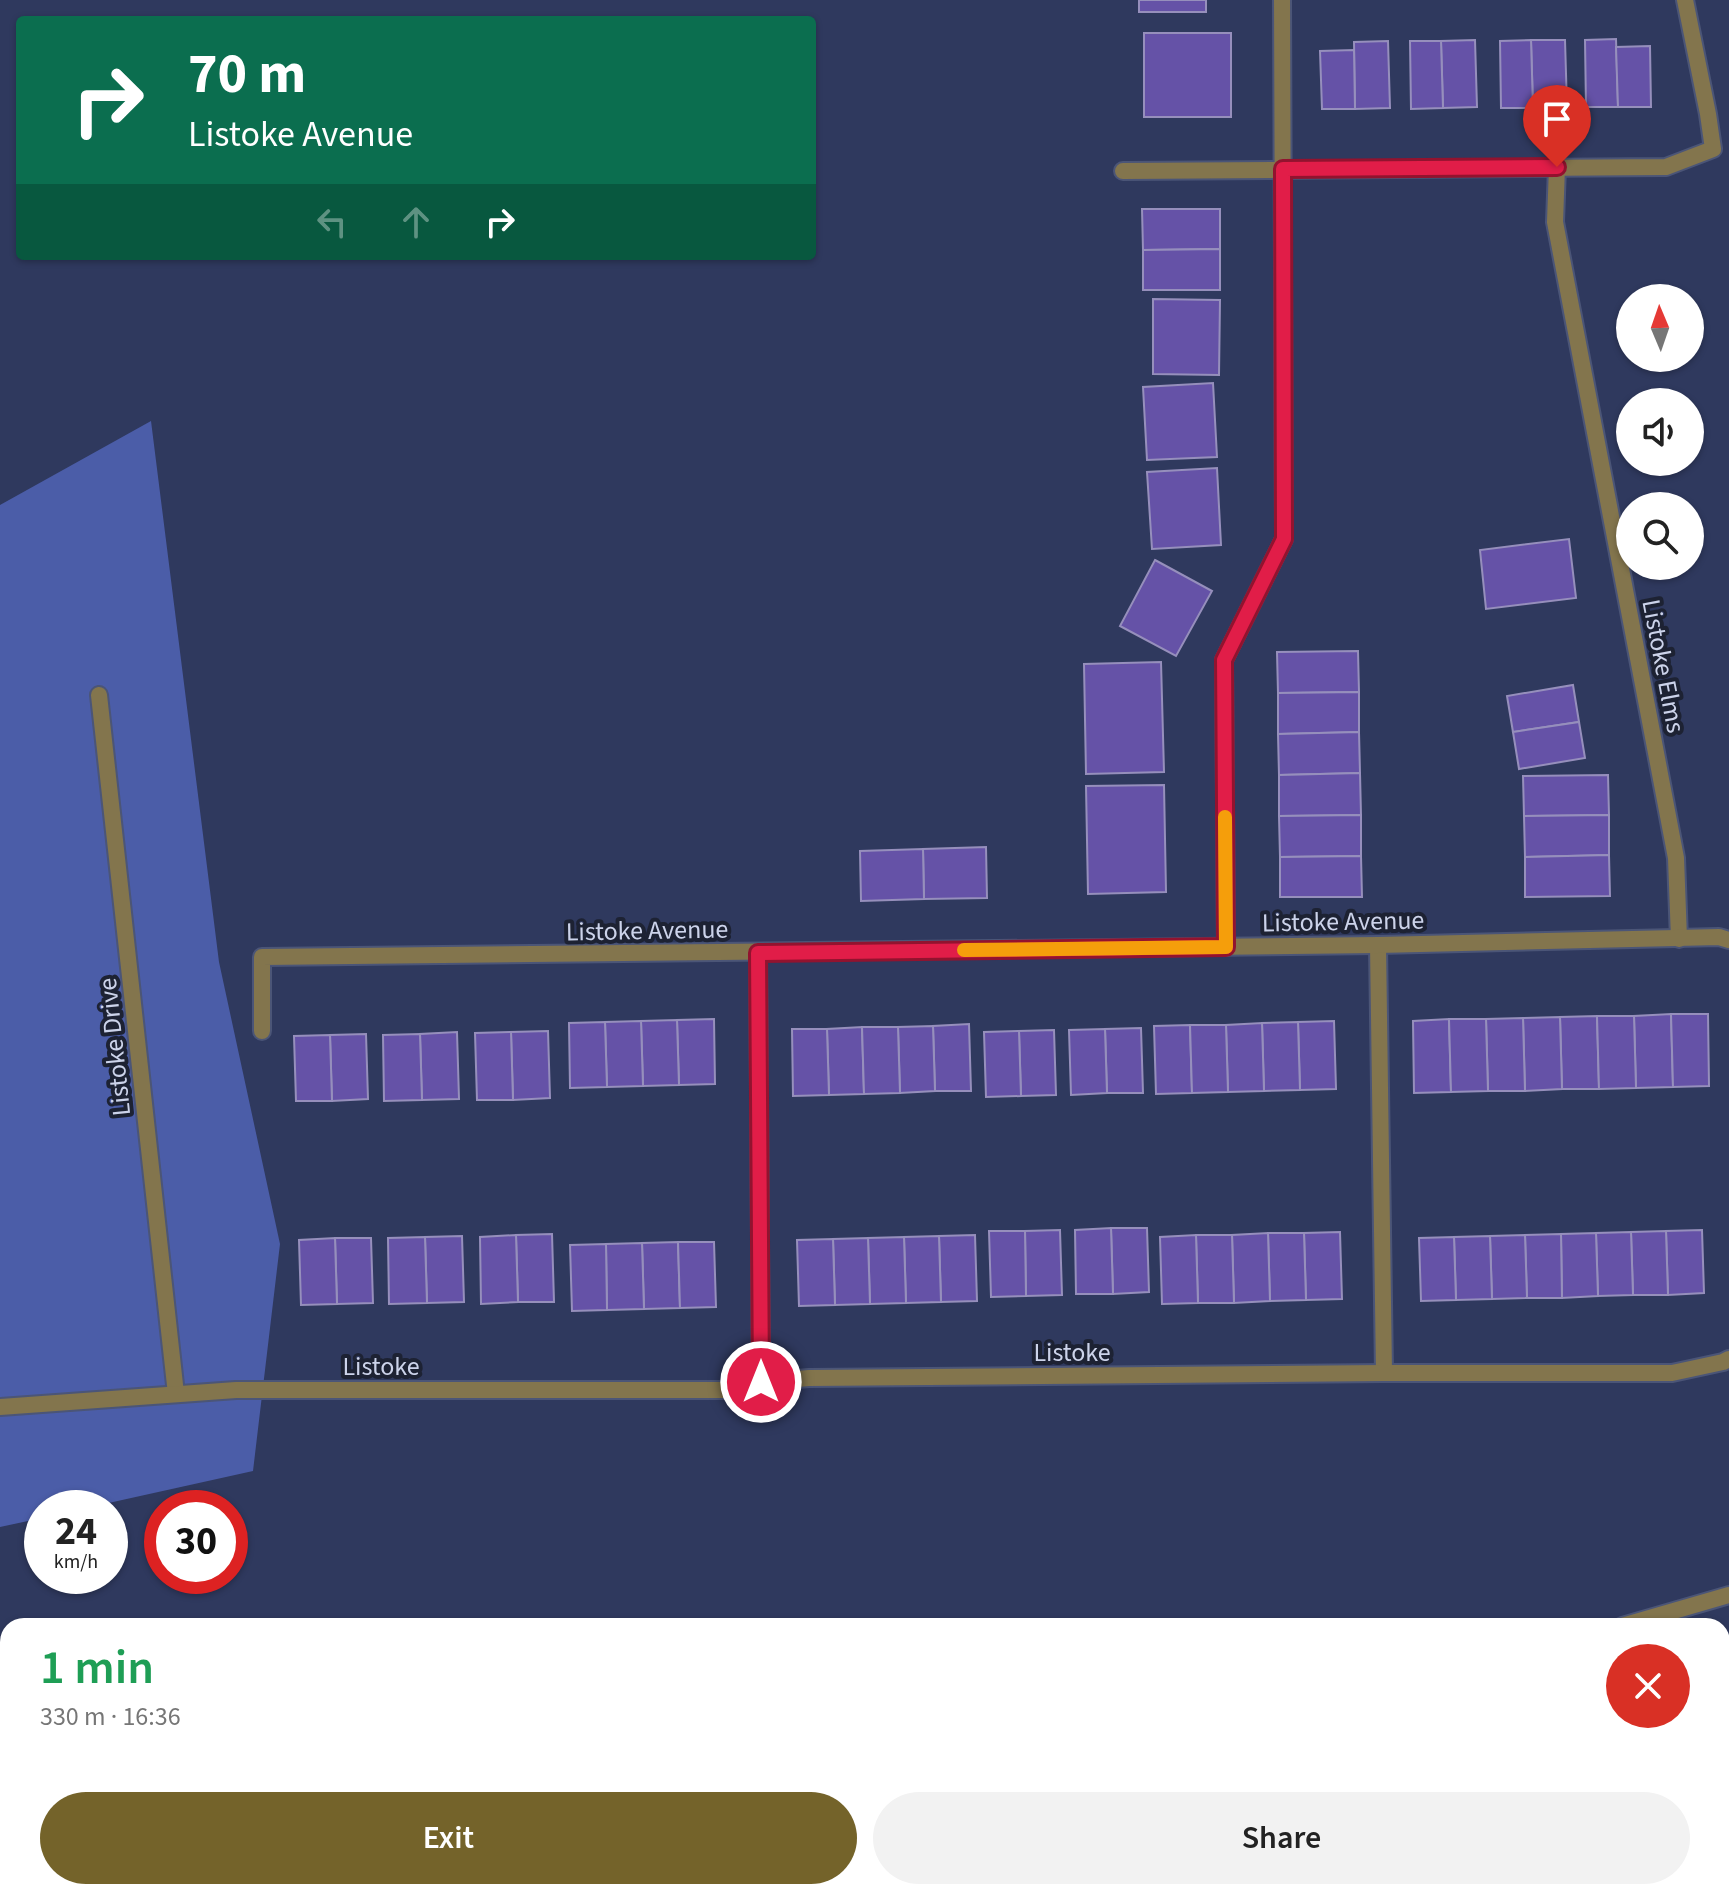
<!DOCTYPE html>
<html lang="en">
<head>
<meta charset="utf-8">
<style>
  body { margin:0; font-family:"Source Sans 3",sans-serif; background:#f2f2f2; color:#222; height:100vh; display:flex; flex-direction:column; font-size:30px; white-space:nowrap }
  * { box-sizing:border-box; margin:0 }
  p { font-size:26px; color:#767676 }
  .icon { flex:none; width:44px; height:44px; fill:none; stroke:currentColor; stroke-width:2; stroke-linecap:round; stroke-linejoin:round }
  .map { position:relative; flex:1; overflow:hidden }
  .drawer { position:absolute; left:0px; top:1618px; width:1730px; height:282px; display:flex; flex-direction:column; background:#fff; border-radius:24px 24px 0 0; box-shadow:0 2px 6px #0004 }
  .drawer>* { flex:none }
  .top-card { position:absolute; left:16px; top:16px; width:800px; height:244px; border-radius:8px; box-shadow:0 2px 6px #0004; background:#0b6e4f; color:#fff; overflow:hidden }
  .needle { width:52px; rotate:358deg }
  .fabs { position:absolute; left:1616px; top:284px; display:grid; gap:16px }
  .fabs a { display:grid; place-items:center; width:88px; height:88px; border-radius:50%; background:#fff; box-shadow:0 2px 6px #0004; font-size:40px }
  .speed { position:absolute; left:24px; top:1490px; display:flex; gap:16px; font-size:40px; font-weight:700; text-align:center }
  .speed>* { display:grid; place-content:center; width:104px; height:104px; border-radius:50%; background:#fff; box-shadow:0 2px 6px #0004; line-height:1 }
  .speed small { font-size:20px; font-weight:400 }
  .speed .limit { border:12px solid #d22; background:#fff; color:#111 }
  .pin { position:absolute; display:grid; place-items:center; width:68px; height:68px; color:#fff; margin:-82px -34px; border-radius:50% 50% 50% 0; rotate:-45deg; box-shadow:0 0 8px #0007 }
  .pin .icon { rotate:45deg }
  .me { position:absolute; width:88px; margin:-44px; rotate:0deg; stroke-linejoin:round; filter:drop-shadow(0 0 6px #0008) }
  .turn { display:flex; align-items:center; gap:28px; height:168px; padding:0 40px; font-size:36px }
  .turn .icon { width:104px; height:104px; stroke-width:2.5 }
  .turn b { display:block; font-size:56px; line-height:68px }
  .lanes { display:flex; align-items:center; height:76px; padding:0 40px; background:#0003; justify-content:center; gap:40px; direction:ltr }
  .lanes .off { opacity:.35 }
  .round { display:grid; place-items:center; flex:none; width:84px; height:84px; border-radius:42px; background:#f2f2f2 }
  .summary { display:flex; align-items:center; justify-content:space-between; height:136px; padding:0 40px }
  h1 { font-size:48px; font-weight:600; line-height:60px; color:#1e9e55 }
  .primary-button { display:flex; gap:16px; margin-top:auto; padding:16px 40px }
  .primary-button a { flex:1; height:92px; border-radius:48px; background:#74632a; color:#fff; font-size:32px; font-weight:600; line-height:92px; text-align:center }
  .primary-button a+a { background:#f2f2f2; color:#222 }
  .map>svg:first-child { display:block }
  .green { fill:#4b5da8 }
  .building { fill:#6552a7; stroke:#968fbc; stroke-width:2 }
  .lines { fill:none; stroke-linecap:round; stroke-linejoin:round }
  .minor-casing { stroke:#4b5577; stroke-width:20 }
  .minor { stroke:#83754d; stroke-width:16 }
  .route-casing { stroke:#92132f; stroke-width:20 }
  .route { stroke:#e11d48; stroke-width:14 }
  .slow { stroke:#f59e0b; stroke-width:14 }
  .labels { text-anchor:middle; stroke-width:8; stroke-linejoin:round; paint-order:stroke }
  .street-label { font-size:26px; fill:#ccd3ea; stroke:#1d2233 }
</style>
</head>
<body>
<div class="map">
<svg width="1729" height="1899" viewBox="0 0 1729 1899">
  <rect width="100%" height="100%" fill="#2f395e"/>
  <polygon class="green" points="151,421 219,962 280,1244 253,1471 86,1508 42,1508 42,1518 0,1527 0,505"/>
  <g class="building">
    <rect x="1139" y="0" width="67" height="12"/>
    <rect x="1144" y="33" width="87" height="84"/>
    <polygon points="1616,39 1618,107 1586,107 1585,40"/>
    <polygon points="1475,40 1477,107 1443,108 1441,41"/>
    <polygon points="1531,40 1565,40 1567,107 1533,108"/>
    <polygon points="1531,40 1533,108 1501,108 1500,41"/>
    <polygon points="1388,41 1390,108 1355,109 1354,42"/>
    <polygon points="1410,41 1441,41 1443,108 1411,109"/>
    <polygon points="1650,46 1651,107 1618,107 1616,47"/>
    <polygon points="1354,50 1355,109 1322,109 1320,51"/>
    <polygon points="1142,209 1220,209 1220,249 1143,250"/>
    <polygon points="1220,249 1220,290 1143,290 1143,250"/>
    <polygon points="1153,299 1220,300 1219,375 1153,374"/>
    <polygon points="1213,383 1217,457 1147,460 1143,387"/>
    <polygon points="1217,468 1221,545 1152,549 1147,472"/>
    <polygon points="1569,539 1576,598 1486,609 1480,550"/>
    <polygon points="1155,560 1212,591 1176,656 1120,626"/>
    <polygon points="1358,651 1359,692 1278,693 1277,652"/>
    <polygon points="1161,662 1164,772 1086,774 1084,664"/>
    <polygon points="1573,685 1579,722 1513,732 1507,696"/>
    <polygon points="1359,692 1359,732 1278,734 1278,693"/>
    <polygon points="1579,722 1585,758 1519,769 1513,732"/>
    <polygon points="1359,732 1360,773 1279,775 1278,734"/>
    <polygon points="1360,773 1361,815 1279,816 1279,775"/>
    <polygon points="1608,775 1609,815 1524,816 1523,776"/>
    <polygon points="1164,785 1166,892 1088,894 1086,786"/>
    <polygon points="1361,815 1361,856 1280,857 1279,816"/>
    <polygon points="1609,815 1609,855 1525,857 1524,816"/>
    <polygon points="986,847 987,898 924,899 923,849"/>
    <polygon points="923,849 924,899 861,901 860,851"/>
    <polygon points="1609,855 1610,896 1525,897 1525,857"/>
    <polygon points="1361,856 1362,897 1280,897 1280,857"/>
    <polygon points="1671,1014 1673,1087 1636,1088 1634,1016"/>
    <polygon points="1671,1014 1708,1014 1709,1086 1673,1087"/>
    <polygon points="1597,1016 1599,1089 1562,1089 1560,1017"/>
    <polygon points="1597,1016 1634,1016 1636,1088 1599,1089"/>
    <polygon points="1560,1017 1562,1089 1525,1091 1523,1018"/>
    <polygon points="1523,1018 1525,1091 1488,1091 1486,1019"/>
    <polygon points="714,1019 715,1084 679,1085 677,1020"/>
    <polygon points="1449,1019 1451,1092 1414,1093 1413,1021"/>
    <polygon points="1449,1019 1486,1019 1488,1091 1451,1092"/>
    <polygon points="677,1020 679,1085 643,1086 641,1021"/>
    <polygon points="641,1021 643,1086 607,1087 605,1022"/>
    <polygon points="1334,1021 1336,1089 1300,1090 1298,1022"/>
    <polygon points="605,1022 607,1087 570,1088 569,1023"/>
    <polygon points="1298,1022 1300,1090 1264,1091 1262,1023"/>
    <polygon points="1262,1023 1264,1091 1228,1092 1226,1025"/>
    <polygon points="969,1024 971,1091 935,1091 933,1026"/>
    <polygon points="1190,1025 1192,1093 1156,1094 1154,1026"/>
    <polygon points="1190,1025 1226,1025 1228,1092 1192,1093"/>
    <polygon points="933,1026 935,1091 900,1093 898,1027"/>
    <polygon points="862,1027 864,1094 829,1095 827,1029"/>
    <polygon points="862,1027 898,1027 900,1093 864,1094"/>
    <polygon points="1141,1028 1143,1093 1107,1093 1105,1029"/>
    <polygon points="792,1029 827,1029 829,1095 793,1096"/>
    <polygon points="1105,1029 1107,1093 1071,1095 1069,1030"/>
    <polygon points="1054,1030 1056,1095 1021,1096 1019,1031"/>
    <polygon points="548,1031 550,1098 513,1100 511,1032"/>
    <polygon points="1019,1031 1021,1096 986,1097 984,1032"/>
    <polygon points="457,1032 459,1099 422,1100 420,1034"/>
    <polygon points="511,1032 513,1100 477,1100 475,1033"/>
    <polygon points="366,1034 368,1099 332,1101 330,1035"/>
    <polygon points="420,1034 422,1100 384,1101 383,1035"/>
    <polygon points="330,1035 332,1101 296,1101 294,1036"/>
    <polygon points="1111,1228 1147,1228 1149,1292 1113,1294"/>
    <polygon points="1111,1228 1113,1294 1076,1294 1075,1230"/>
    <polygon points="1060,1230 1062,1295 1026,1296 1025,1231"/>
    <polygon points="1702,1230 1704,1293 1668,1295 1666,1231"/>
    <polygon points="989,1231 1025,1231 1026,1296 991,1297"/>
    <polygon points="1666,1231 1668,1295 1633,1295 1631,1232"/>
    <polygon points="1340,1232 1342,1299 1306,1300 1304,1233"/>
    <polygon points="1631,1232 1633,1295 1598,1296 1596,1233"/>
    <polygon points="1268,1233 1304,1233 1306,1300 1270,1301"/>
    <polygon points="1268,1233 1270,1301 1234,1303 1232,1235"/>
    <polygon points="1596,1233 1598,1296 1562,1298 1561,1234"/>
    <polygon points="552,1234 554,1302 518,1302 516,1235"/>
    <polygon points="1561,1234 1562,1298 1527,1298 1525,1235"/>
    <polygon points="516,1235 518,1302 481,1304 480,1237"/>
    <polygon points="975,1235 977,1301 941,1302 939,1236"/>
    <polygon points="1196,1235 1232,1235 1234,1303 1198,1303"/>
    <polygon points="1196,1235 1198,1303 1162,1304 1160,1237"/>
    <polygon points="1525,1235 1527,1298 1492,1299 1490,1236"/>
    <polygon points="462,1236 464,1302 427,1303 425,1237"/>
    <polygon points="939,1236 941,1302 906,1303 904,1237"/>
    <polygon points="1490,1236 1492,1299 1456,1300 1454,1237"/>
    <polygon points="425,1237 427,1303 389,1304 388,1238"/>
    <polygon points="904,1237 906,1303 870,1304 868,1238"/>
    <polygon points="1454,1237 1456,1300 1421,1301 1419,1238"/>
    <polygon points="335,1238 371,1238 373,1303 337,1304"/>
    <polygon points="335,1238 337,1304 301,1305 299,1240"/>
    <polygon points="868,1238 870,1304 835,1305 833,1239"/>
    <polygon points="833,1239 835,1305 799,1306 797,1240"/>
    <polygon points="678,1242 680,1308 644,1309 642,1243"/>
    <polygon points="678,1242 714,1242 716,1307 680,1308"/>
    <polygon points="642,1243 644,1309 607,1310 606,1244"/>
    <polygon points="606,1244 607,1310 572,1311 570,1245"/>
  </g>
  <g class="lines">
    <defs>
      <g id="minor">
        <polyline points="1557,167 1555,222 1676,858 1679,939"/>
        <polyline points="1123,171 1666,167 1713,149 1708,114 1685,0"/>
        <polyline points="99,695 176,1394"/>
        <polyline points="1378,945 1384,1373"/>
        <polyline points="1226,947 1224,660 1284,539 1282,0"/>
        <polyline points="758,953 761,1382"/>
        <polyline points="262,1031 262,957 1378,945 1719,937 1729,940"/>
        <polyline points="0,1407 236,1390 726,1390 761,1382 809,1378 1384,1373 1672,1373 1723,1362 1729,1359"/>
        <polyline points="1622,1626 1729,1595"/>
        <polyline points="1722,1826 1729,1825"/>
        <polyline points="1376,1899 1376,1892"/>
      </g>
    </defs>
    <use href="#minor" class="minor-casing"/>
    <use href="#minor" class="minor"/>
  </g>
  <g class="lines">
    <defs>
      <polyline id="route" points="761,1382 758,953 1226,947 1224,660 1284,539 1283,169 1557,167"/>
    </defs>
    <use href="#route" class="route-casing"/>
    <use href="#route" class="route"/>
    <polyline class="slow" points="964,950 1226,947 1225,817"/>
  </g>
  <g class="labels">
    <g class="street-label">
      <text transform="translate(1664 666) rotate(79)" y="9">Listoke Elms</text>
      <text transform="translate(1343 921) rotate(-1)" y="9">Listoke Avenue</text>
      <text transform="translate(647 930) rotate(-1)" y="9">Listoke Avenue</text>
      <text transform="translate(114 1047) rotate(-96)" y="9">Listoke Drive</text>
      <text x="1072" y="1361">Listoke</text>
      <text x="381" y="1375">Listoke</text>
    </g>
  </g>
</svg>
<div class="fabs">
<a><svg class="needle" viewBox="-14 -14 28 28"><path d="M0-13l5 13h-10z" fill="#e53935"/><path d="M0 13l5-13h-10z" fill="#767676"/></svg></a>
<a><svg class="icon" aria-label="sound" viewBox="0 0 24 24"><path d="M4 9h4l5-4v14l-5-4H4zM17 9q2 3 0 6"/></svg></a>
<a><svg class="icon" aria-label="search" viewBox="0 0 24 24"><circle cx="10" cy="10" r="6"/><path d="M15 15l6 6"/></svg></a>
</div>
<div class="speed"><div>24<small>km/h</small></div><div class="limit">30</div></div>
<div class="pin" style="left:1557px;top:167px;background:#d93025"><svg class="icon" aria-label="arrive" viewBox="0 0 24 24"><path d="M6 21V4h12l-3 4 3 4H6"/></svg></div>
<svg class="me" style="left:761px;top:1382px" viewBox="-20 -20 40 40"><circle r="17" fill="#e11d48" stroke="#fff" stroke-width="3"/><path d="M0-11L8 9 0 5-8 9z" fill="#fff"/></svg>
<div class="top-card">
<div class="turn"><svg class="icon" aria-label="right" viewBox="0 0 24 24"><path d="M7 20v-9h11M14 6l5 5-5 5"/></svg><div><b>70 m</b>Listoke Avenue</div></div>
<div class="lanes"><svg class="icon off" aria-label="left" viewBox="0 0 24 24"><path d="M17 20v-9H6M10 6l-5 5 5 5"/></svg><svg class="icon off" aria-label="ahead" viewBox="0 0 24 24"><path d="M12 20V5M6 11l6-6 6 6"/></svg><svg class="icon" aria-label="right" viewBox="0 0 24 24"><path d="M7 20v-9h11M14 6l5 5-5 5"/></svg></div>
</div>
<section class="drawer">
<div class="summary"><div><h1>1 min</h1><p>330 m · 16:36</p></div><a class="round" style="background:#d93025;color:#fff"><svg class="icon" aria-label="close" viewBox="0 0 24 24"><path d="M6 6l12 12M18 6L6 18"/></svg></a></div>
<div class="primary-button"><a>Exit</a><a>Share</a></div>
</section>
</div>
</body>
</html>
